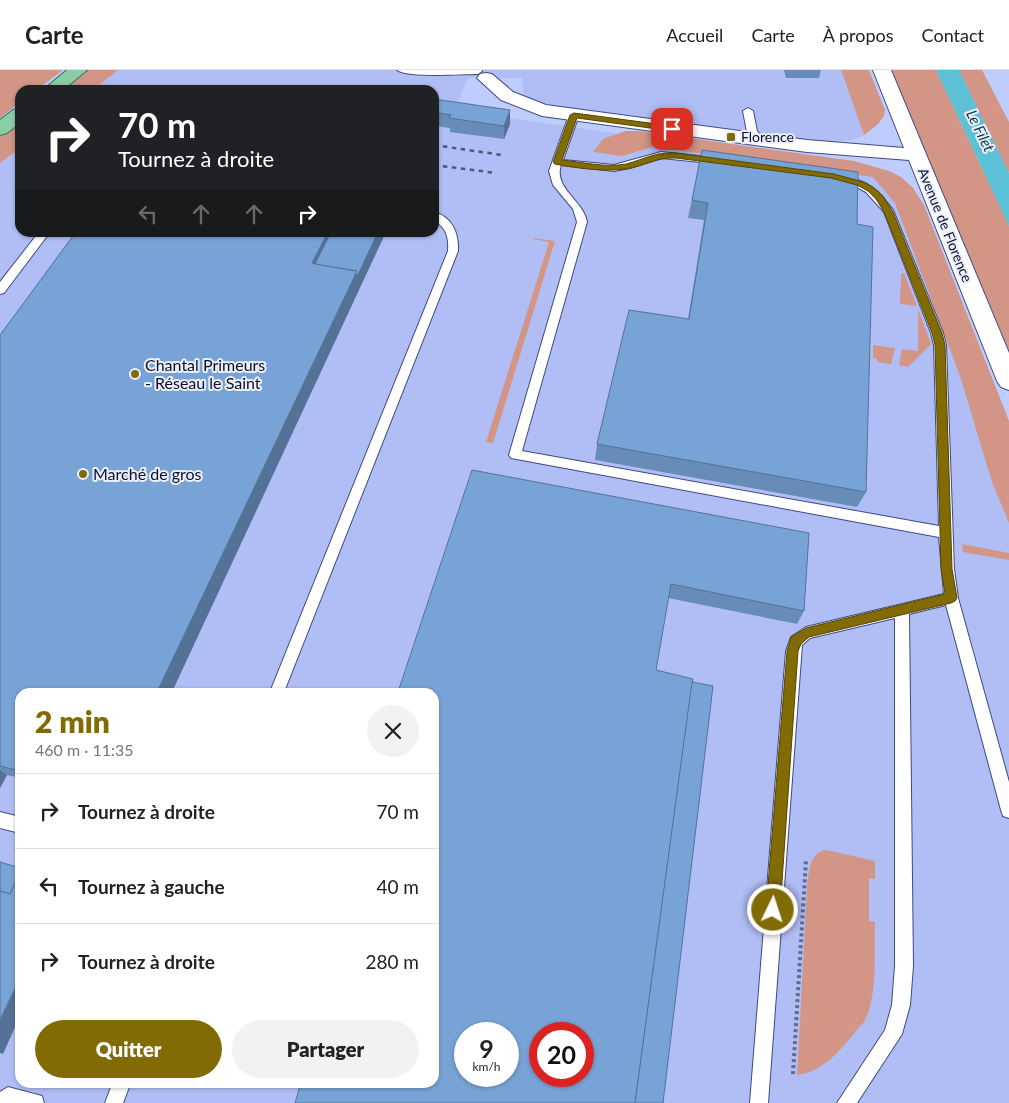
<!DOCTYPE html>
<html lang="fr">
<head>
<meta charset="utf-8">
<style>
  body { margin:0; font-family:Lato,sans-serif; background:#f2f2f2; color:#222; height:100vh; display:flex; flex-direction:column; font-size:19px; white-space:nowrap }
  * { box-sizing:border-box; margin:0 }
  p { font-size:16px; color:#767676 }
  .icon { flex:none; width:28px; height:28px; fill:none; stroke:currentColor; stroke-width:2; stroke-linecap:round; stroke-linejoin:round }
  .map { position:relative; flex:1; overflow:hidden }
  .panel { position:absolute; left:15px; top:618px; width:424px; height:400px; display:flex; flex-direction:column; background:#fff; border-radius:15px; box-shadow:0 1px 4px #0004 }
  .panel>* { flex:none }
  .banner { position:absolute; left:15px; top:15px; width:424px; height:152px; border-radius:15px; box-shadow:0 1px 4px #0004; background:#202124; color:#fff; overflow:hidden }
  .speed { position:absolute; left:454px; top:952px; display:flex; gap:10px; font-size:25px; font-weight:700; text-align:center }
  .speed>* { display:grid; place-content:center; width:65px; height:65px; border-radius:50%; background:#fff; box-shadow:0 1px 4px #0004; line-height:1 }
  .speed small { font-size:12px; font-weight:400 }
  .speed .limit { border:8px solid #d22; background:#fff; color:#111 }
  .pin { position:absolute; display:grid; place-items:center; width:42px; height:42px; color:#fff; margin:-21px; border-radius:10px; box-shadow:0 2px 8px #0006 }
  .me { position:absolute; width:55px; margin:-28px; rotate:4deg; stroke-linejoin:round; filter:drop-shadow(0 0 4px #0008) }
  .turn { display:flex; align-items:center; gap:18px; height:105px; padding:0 20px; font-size:22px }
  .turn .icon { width:65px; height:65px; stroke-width:2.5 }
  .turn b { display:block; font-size:35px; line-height:42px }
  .lanes { display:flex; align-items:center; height:48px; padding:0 20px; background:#0003; justify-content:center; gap:25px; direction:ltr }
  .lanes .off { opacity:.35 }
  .round { display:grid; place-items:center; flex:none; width:52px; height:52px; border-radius:26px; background:#f2f2f2 }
  .summary { display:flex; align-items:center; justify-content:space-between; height:85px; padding:0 20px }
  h1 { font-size:30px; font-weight:800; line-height:38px; color:#826b05 }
  .primary-button { display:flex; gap:10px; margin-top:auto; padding:10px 20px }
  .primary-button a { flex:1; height:58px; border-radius:30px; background:#826b05; color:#fff; font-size:20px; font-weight:800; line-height:58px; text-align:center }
  .primary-button a+a { background:#f2f2f2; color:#222 }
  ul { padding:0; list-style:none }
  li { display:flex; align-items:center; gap:15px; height:75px; padding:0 20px; border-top:1px solid #e0e0e0 }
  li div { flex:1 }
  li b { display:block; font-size:19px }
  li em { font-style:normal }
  header { display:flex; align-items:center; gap:30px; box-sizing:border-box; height:70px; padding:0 25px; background:#fff; border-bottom:1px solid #e0e0e0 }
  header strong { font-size:24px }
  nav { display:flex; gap:28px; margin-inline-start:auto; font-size:18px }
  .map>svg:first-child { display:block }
  .built { fill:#b1bef5; fill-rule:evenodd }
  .green { fill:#d29586 }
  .water { fill:#5cc0d6 }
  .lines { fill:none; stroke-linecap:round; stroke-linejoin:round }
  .service-casing { stroke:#3f4a7f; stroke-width:2 }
  .minor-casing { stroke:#3f4a7f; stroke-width:2 }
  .primary-casing { stroke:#2c7552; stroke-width:2 }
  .path { stroke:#626a8d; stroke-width:4; stroke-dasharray:3 3; stroke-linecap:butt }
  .service { fill:#fff; fill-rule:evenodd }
  .minor { fill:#fff; fill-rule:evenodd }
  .primary { fill:#8bcda6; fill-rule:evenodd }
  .rail { stroke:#4f5676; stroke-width:2.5; stroke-dasharray:4.5 4.5; stroke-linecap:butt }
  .wall { fill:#678cb8 }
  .shaded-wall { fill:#547296 }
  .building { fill:#78a3d6; stroke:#547296; fill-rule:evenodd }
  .route { fill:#826b05; stroke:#544603 }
  .poi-dot { fill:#826b05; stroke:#ebeffc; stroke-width:2 }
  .labels { text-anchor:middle; stroke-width:4; stroke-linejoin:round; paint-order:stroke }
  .far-poi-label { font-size:14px; fill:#0c0f25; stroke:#ebeffc; text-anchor:start }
  .far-street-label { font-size:14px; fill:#0c0f25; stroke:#ebeffc }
  .far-water-label { font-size:15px; font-style:italic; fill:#093942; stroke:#ebeffc }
  .poi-label { font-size:16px; fill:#0c0f25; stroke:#ebeffc; text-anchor:start }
</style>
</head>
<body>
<header>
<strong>Carte</strong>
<nav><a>Accueil</a><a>Carte</a><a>À propos</a><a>Contact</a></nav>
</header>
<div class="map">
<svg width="1009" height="1033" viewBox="0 0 1009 1033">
  <rect width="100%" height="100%" fill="#bfccfe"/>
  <path class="built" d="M118 0H841L864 65 854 70 824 72 524 31 522 8H468L455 40 884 102 1009 358V1033H0V93L20 78V162H434V20H93ZM20 622H434V1012H20ZM465 964H508V1006H465ZM540 964H582V1006H540Z"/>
  <g class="green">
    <polygon points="0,0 63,0 36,20 20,20 20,32 0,48"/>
    <polygon points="87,0 118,0 93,20 61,20"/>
    <polygon points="841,0 869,0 885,40 884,46 878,54 864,65"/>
    <polygon points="891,0 936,0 1009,156 1009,281"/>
    <polygon points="959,0 982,0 1009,52 1009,103"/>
    <polygon points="20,52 20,78 0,93 0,67"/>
    <polygon points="625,61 639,61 854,91 889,101 901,107 913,118 924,135 1009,351 1009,453 992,412 960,306 895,133 873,107 653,77 622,86 593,82 603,69"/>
    <polygon points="534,168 555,171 493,373 486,372 549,172 533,169"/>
    <polygon points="904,203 917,236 900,234 901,204"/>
    <polygon points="918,239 931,274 908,297 899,295 902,279 918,281"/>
    <polygon points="873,275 895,278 891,294 877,292 877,289 873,288"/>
    <polygon points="962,474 1009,483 1009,490 963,482"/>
    <path d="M826 780 875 791V809L869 808V851L875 852C874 880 878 928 864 952 844 974 828 1001 797 1005L807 818C809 804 808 783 826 780Z"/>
  </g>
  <polygon class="water" points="936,0 959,0 1009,103 1009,156"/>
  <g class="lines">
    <defs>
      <g id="service">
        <path d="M397 0H482V1L478 4C462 4 407 8 397 0Z"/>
        <polygon points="748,38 753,41 757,61 764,70 762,72 756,72 747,62 743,41"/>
        <path d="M574 42 579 45 563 90 614 95 661 82 719 88 724 91 719 94 662 88 630 98 614 101 561 95C553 118 584 131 587 152L522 381 939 456 934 275 931 263 884 142 866 122 853 115 838 110V106L853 108 867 114 878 122 893 140 943 263 946 275 954 499 958 528 1009 712V748L1003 746 1001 740 946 535 909 544 913 896 910 935 902 964 857 1033H837L885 960 892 935 895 896V548L810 568 802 575 768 1033H750L786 581 791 567 806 557 944 524 939 467 511 388 509 385 577 152 573 139 553 115 549 101 569 45Z"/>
        <path d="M434 142C452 147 459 163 458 181L284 622H270L448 181C449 166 446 158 434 150Z"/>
        <polygon points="39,162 50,162 4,223 0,224 0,212"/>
        <polygon points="0,742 20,747 20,763 0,758"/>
        <polygon points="113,1012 131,1012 123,1033 105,1033"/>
        <polygon points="8,1017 42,1026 44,1033 0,1033 0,1022"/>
      </g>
      <polygon id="minor" points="873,0 891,0 1009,283 1009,320 1001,317 997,311 909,90 807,82 542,46 501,30 477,8 480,4 486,3 492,4 513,22 546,35 807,70 904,78"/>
      <g id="primary">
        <polygon points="67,0 87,0 63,20 43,20"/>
        <polygon points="20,38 20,53 7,63 0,65 0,50 13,40"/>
      </g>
    </defs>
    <use href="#service" class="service-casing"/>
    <use href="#minor" class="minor-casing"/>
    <use href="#primary" class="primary-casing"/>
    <polyline class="path" points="793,1004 806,790"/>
    <use href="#service" class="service"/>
    <use href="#minor" class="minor"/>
    <use href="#primary" class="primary"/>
    <g class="rail">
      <polyline points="434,75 502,85"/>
      <polyline points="434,95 496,103"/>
    </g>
  </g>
  <g class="wall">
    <polygon points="784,0 821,0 819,8 786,8"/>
    <polygon points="434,29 510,54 504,69 450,62 450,58 434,56"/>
    <polygon points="702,80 857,154 866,422 857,437 595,390 597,374 688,249 704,150 688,148"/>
    <polygon points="76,162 386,162 381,172 20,622 20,708 7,705 0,718 0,265"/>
    <polygon points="472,400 804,541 797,554 668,528 434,1012"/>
  </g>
  <g class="shaded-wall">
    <polygon points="510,40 510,54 504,69 504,56"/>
    <polygon points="328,162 339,162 322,199 312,193"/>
    <polygon points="378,162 386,162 172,622 157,622 357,201"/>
    <polygon points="0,700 7,705 0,718"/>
    <polygon points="20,908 20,946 3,984 0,983 0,950"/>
  </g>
  <g class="building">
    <polygon points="434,29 510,40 504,56 449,48 451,45 434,42"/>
    <polygon points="702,80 858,102 857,154 873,157 866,422 597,374 629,240 689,249 708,133 692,130"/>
    <polygon points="76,162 328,162 312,193 357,201 157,622 20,622 20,701 0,696 0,265"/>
    <polygon points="331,162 378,162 358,205 355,204 357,201 315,194"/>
    <path d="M472 400 809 463 804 541 671 514 656 600 693 609 635 1033H295L301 1012H434V622H398ZM465 964H508V1006H465ZM540 964H582V1006H540Z"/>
    <polygon points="692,612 713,616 663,1033 635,1033"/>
    <polygon points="0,792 20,798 20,803 10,824 0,821"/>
    <polygon points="20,803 20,908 0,950 0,821 10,824"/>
  </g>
  <path class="route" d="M574 43 672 56 676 59 672 61 577 48 562 90C582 92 606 98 626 94 645 89 654 82 676 83L834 104 863 112 873 117 883 126 893 142 942 263 945 275 952 499 957 528 955 531 951 533 809 567 801 574 798 581 780 840 778 845 773 847 768 845 766 840 787 581 791 567 806 558 945 524 941 499 935 275 932 263 884 142 876 129 868 121 857 115 831 108 676 88C656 87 644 96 626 99 606 102 574 98 555 94L553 92 570 45Z"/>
  <g class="poi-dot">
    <rect x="726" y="62" width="10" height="10" rx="2.5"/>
    <circle cx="135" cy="304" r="5"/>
    <circle cx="83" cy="404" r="5"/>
  </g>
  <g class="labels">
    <g class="far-poi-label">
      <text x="741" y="72">Florence</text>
    </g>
    <g class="far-street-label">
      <text transform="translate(945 155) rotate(68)" y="5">Avenue de Florence</text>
    </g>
    <g class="far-water-label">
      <text transform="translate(980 61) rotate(64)" y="5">Le Filet</text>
    </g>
    <g class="poi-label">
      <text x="145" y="301">Chantal Primeurs<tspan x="145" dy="18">- Réseau le Saint</tspan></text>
      <text x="93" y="410">Marché de gros</text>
    </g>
  </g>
</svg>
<div class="speed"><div>9<small>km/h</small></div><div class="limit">20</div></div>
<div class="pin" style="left:672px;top:59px;background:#d93025"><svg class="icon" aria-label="arrive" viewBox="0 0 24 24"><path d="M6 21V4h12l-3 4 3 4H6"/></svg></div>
<svg class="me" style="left:773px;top:840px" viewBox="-20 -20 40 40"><circle r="17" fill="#826b05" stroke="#fff" stroke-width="3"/><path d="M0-11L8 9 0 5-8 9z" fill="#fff"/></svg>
<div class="banner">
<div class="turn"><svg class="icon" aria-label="right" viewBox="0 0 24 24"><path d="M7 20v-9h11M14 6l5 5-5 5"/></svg><div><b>70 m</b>Tournez à droite</div></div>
<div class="lanes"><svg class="icon off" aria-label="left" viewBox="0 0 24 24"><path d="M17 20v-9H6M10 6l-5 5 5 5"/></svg><svg class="icon off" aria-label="ahead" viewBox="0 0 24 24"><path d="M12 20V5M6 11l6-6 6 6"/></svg><svg class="icon off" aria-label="ahead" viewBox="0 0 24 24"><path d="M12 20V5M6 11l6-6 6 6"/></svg><svg class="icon" aria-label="right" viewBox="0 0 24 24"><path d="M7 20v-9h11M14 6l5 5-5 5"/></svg></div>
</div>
<section class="panel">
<div class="summary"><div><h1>2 min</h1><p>460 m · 11:35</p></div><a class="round"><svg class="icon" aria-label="close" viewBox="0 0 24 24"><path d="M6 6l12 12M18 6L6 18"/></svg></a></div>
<ul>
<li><svg class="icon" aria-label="right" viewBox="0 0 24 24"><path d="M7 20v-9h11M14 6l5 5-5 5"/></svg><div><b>Tournez à droite</b></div><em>70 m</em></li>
<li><svg class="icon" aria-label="left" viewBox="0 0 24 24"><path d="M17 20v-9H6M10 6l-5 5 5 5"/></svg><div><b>Tournez à gauche</b></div><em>40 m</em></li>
<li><svg class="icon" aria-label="right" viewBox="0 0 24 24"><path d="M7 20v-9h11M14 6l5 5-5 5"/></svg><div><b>Tournez à droite</b></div><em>280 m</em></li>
</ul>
<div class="primary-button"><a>Quitter</a><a>Partager</a></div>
</section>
</div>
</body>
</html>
